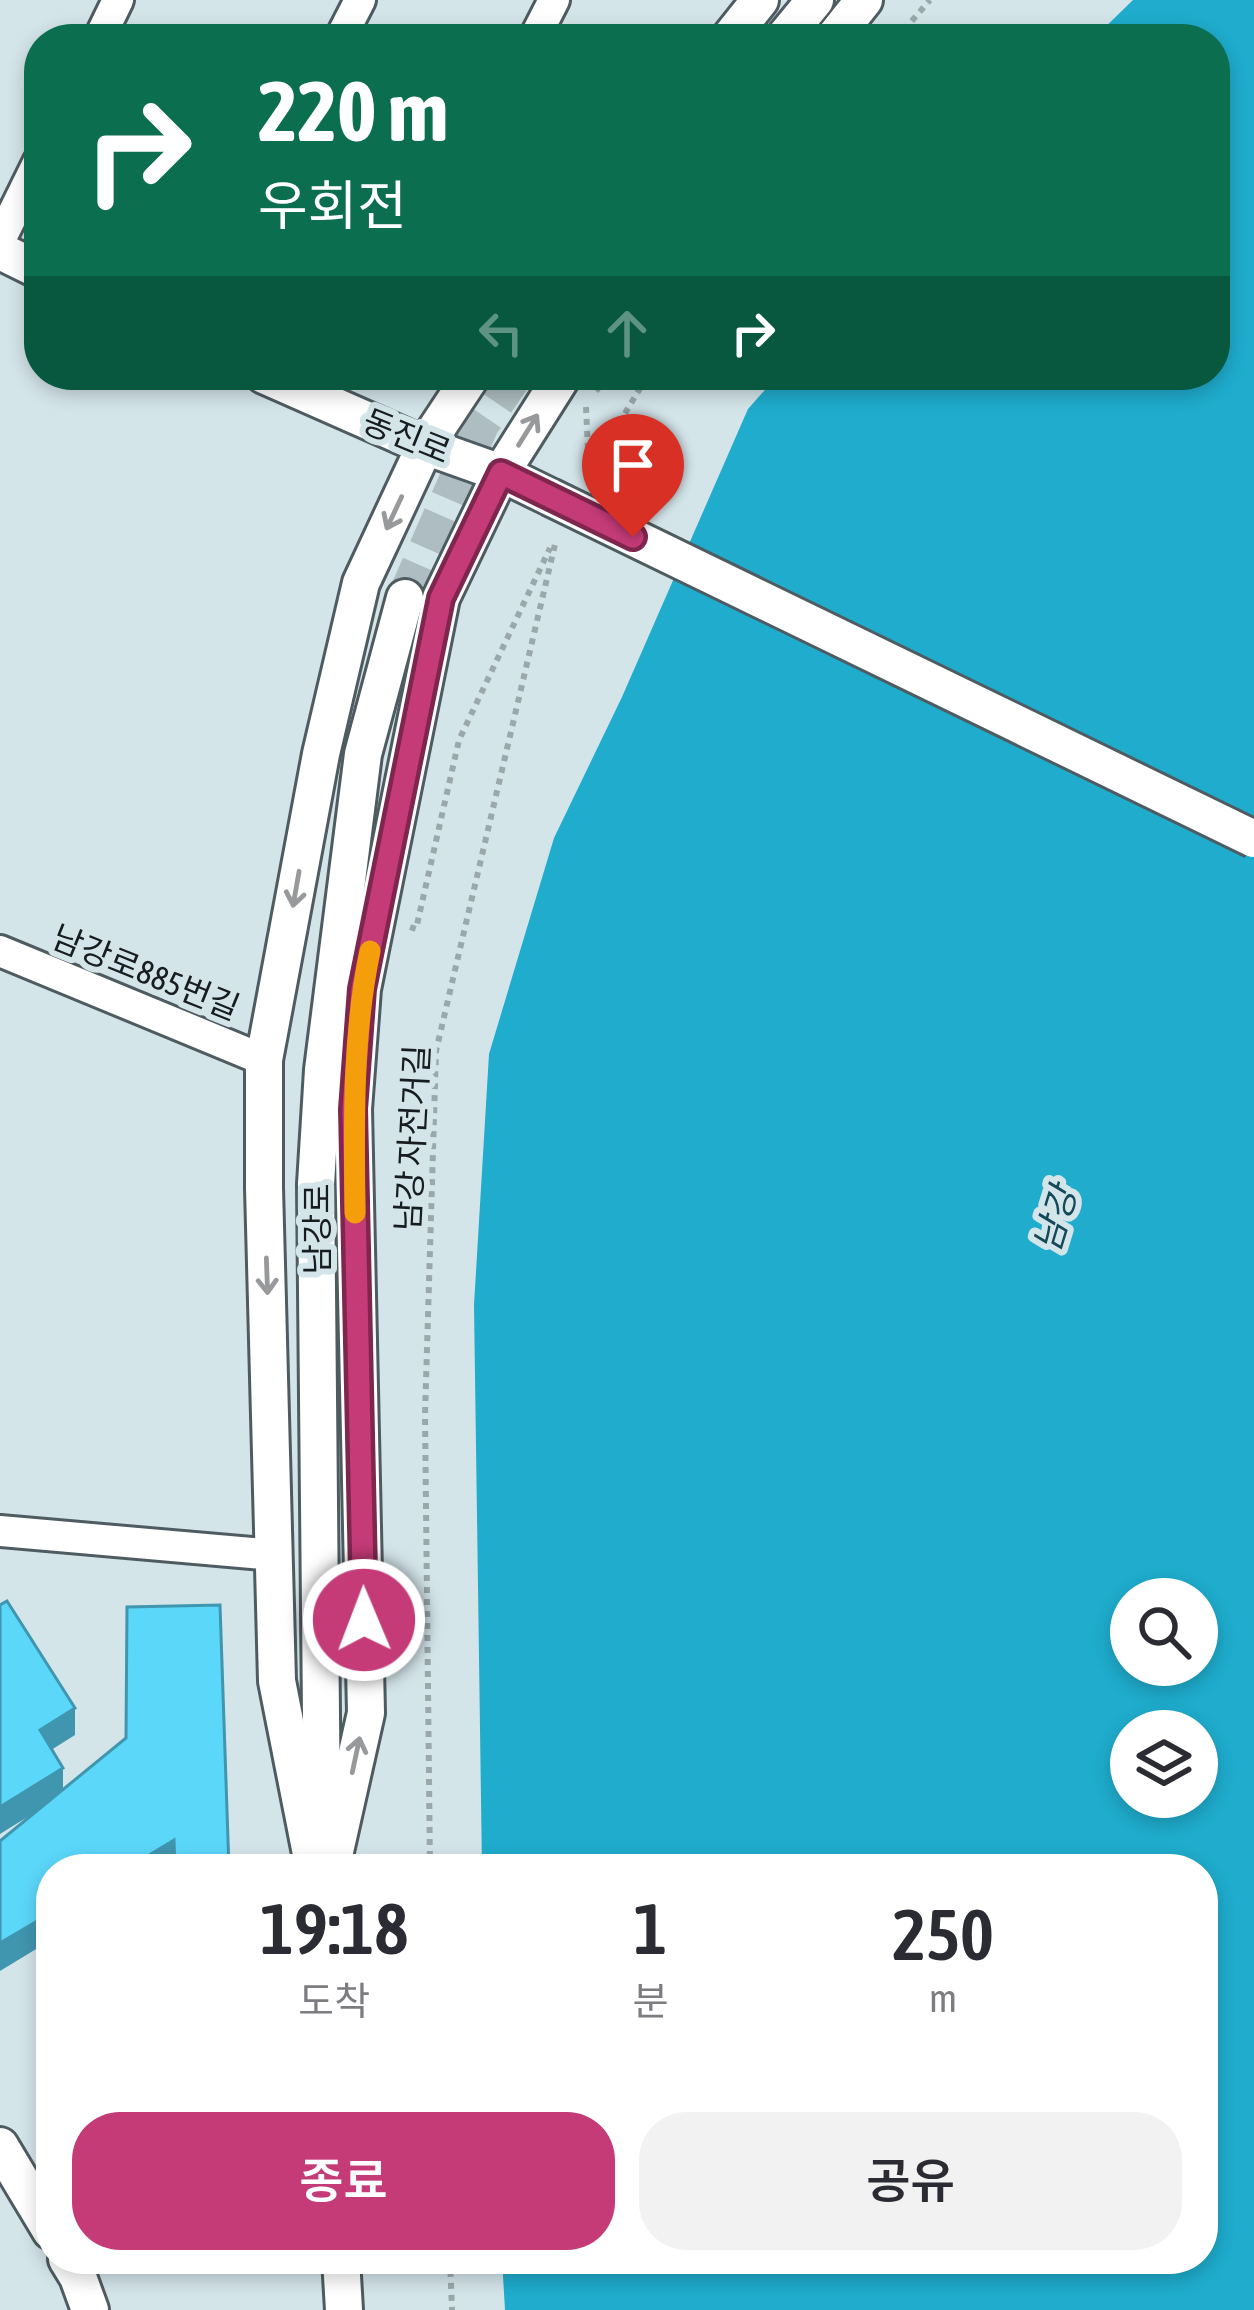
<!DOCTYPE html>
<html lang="ko">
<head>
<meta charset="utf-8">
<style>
  body { margin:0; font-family:"Asap Condensed","Noto Sans KR",sans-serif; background:#f2f2f3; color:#2b2b33; height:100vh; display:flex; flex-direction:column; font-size:45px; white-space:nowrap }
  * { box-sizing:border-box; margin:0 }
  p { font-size:39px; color:#7c7c81 }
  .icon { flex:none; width:66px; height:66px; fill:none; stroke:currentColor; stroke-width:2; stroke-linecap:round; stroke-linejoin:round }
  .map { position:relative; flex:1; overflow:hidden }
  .sheet { position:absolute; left:36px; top:1854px; width:1182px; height:420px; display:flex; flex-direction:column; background:#fff; border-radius:48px; box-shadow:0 6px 18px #0003 }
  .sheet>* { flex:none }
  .banner { position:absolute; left:24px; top:24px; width:1206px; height:366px; border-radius:48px; box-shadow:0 6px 18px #0003; background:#0b6e4f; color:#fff; overflow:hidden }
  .fabs { position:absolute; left:1110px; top:1578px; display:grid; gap:24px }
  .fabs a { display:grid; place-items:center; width:108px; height:108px; border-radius:50%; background:#fff; box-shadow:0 6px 18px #0003; font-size:60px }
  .pin { position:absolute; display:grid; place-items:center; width:102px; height:102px; color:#fff; margin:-123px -51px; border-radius:50% 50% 50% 0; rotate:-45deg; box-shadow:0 0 12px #0007 }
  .pin .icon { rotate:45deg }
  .me { position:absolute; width:132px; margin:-66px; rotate:359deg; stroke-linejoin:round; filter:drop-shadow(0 0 9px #0008) }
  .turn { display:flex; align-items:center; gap:42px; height:252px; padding:0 36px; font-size:54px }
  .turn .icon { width:156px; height:156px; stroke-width:2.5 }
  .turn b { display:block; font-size:84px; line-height:102px }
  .lanes { display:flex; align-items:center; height:114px; padding:0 36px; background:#0003; justify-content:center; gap:60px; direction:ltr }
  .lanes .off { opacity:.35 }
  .eta { display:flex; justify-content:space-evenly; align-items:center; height:204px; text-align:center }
  .eta b { font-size:72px; font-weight:600; line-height:84px }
  .cta { display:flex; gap:24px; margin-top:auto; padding:24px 36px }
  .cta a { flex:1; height:138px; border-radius:48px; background:#c43b78; color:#fff; font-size:48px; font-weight:600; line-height:138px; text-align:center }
  .cta a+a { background:#f2f2f3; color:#2b2b33 }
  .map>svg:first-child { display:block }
  .water { fill:#1faccd; fill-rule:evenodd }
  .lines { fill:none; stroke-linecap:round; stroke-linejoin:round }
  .tertiary-tunnel { stroke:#aebdc1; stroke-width:36; stroke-dasharray:36 18; stroke-linecap:butt }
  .minor-casing { stroke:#4e5c61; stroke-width:36 }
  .tertiary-casing { stroke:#4e5c61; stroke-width:42 }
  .path { stroke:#9aa8ac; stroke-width:6; stroke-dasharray:6 6; stroke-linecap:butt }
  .minor { stroke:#fff; stroke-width:30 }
  .tertiary { stroke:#fff; stroke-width:36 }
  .tertiary-bridge-casing { stroke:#4e5c61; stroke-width:42; stroke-linecap:butt }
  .tertiary-bridge { stroke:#fff; stroke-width:36 }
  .shaded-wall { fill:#4096af }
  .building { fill:#5bd7fa; stroke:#4096af; stroke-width:3 }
  .oneway { stroke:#97999a }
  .route-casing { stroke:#7f264e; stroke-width:30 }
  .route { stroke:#c43b78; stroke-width:21 }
  .slow { stroke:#f59e0b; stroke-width:21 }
  .labels { text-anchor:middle; stroke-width:12; stroke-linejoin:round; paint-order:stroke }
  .street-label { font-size:33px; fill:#171d1f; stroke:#d4e5ea }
  .water-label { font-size:36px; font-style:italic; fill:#144a58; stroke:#d4e5ea }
</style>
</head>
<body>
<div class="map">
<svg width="1254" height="2310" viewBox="0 0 1254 2310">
  <rect width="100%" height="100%" fill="#d4e5ea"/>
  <path class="water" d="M1133 0H1254V2310H505L502 2259H1203V1869H482L474 1305 489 1054 554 838 622 697 748 409 778 375H1215V39H1093ZM1131 1599H1197V1665H1131ZM1131 1731H1197V1797H1131Z"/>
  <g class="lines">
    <polyline class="tertiary-tunnel" points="405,598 481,425 515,375"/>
    <defs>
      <g id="minor">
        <polyline points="99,39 118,0"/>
        <polyline points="340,39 360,0"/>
        <polyline points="534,39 554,0"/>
        <polyline points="0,240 39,161"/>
        <polyline points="0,951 264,1060"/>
        <polyline points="0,1531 275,1555"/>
      </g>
      <g id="tertiary">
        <polyline points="729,39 760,0"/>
        <polyline points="783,39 815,0"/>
        <polyline points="833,39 864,0"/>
        <polyline points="0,251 39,270"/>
        <polyline points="264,375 425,446 501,473 550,497"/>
        <polyline points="322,1822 316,1184 323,1070 363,754 405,598"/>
        <polyline points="314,1869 277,1681 264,1188 264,1060 321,754 361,583 425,446 472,375"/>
        <polyline points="331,1869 366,1713 353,1109 362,989 441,598 501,473 563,375"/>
        <polyline points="0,2146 51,2231"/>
        <polyline points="67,2259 78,2277 90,2310"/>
        <polyline points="341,2259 344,2310"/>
      </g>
    </defs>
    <use href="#minor" class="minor-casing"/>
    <use href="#tertiary" class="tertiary-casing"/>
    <g class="path">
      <polyline points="896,39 930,0"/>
      <polyline points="596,391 609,375"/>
      <polyline points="586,407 588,451"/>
      <polyline points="588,475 648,375"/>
      <polyline points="410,927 416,929 459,740 550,548"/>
      <polyline points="430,1869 425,1415 436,1051 556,540"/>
      <polyline points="450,2259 452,2310"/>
    </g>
    <use href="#minor" class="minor"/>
    <use href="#tertiary" class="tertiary"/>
    <defs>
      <polyline id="tertiary-bridge" points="550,497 1254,839"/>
    </defs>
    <use href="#tertiary-bridge" class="tertiary-bridge-casing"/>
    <use href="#tertiary-bridge" class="tertiary-bridge"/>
  </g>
  <g class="shaded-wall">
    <polygon points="75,1708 75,1735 40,1757 40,1730"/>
    <polygon points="63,1768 63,1795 0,1834 0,1807"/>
    <polygon points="174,1840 174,1868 172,1869 126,1869"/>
    <polygon points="51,1913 51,1940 0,1971 0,1943"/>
  </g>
  <g class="building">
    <polygon points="7,1601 75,1708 40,1730 63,1768 0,1807 0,1605"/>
    <polygon points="220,1605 229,1869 175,1869 174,1840 126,1869 51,1869 51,1913 0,1943 0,1841 126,1738 127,1607"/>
  </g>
  <defs><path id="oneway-shaft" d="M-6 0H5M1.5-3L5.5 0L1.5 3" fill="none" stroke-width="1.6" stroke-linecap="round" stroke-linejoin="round" transform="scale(3)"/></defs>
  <g class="oneway">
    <use href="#oneway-shaft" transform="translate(528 430) rotate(-58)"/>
    <use href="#oneway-shaft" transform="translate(394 513) rotate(115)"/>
    <use href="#oneway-shaft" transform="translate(296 889) rotate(100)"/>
    <use href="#oneway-shaft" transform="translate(267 1276) rotate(88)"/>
    <use href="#oneway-shaft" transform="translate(356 1755) rotate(-78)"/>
  </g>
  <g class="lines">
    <defs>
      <polyline id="route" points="364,1620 353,1109 362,989 441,598 501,473 633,537"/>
    </defs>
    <use href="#route" class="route-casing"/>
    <use href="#route" class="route"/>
    <path class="slow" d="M355 1213C354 1125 352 1037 370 951"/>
  </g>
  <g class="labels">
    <g class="street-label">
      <text transform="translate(407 436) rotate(22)" y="12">동진로</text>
      <text transform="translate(146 972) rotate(22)" y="12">남강로885번길</text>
      <text transform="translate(412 1138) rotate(-87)" y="12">남강 자전거길</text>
      <text transform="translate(317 1229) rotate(-90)" y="12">남강로</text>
    </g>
    <g class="water-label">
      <text transform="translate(1055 1219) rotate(-73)" y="13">남강</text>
    </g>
  </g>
</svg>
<div class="fabs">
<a><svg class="icon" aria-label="search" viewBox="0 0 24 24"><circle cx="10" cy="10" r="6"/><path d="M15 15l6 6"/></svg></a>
<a><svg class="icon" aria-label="layers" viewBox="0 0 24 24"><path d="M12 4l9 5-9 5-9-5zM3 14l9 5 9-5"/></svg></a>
</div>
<div class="pin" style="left:633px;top:537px;background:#d93025"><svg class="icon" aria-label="arrive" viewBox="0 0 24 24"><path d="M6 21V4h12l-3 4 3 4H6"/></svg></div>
<svg class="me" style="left:364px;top:1620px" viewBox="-20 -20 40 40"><circle r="17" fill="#c43b78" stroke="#fff" stroke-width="3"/><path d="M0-11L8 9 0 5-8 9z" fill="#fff"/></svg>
<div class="banner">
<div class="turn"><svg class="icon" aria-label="right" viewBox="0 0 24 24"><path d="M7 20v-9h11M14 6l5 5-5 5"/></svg><div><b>220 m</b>우회전</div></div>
<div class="lanes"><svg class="icon off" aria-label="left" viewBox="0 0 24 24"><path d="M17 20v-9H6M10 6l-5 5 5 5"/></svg><svg class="icon off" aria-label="ahead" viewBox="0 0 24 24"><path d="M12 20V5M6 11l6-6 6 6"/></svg><svg class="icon" aria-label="right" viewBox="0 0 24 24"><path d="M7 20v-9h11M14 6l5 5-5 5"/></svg></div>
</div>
<section class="sheet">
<div class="eta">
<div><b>19:18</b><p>도착</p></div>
<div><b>1</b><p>분</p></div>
<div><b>250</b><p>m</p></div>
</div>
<div class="cta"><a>종료</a><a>공유</a></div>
</section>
</div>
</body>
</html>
